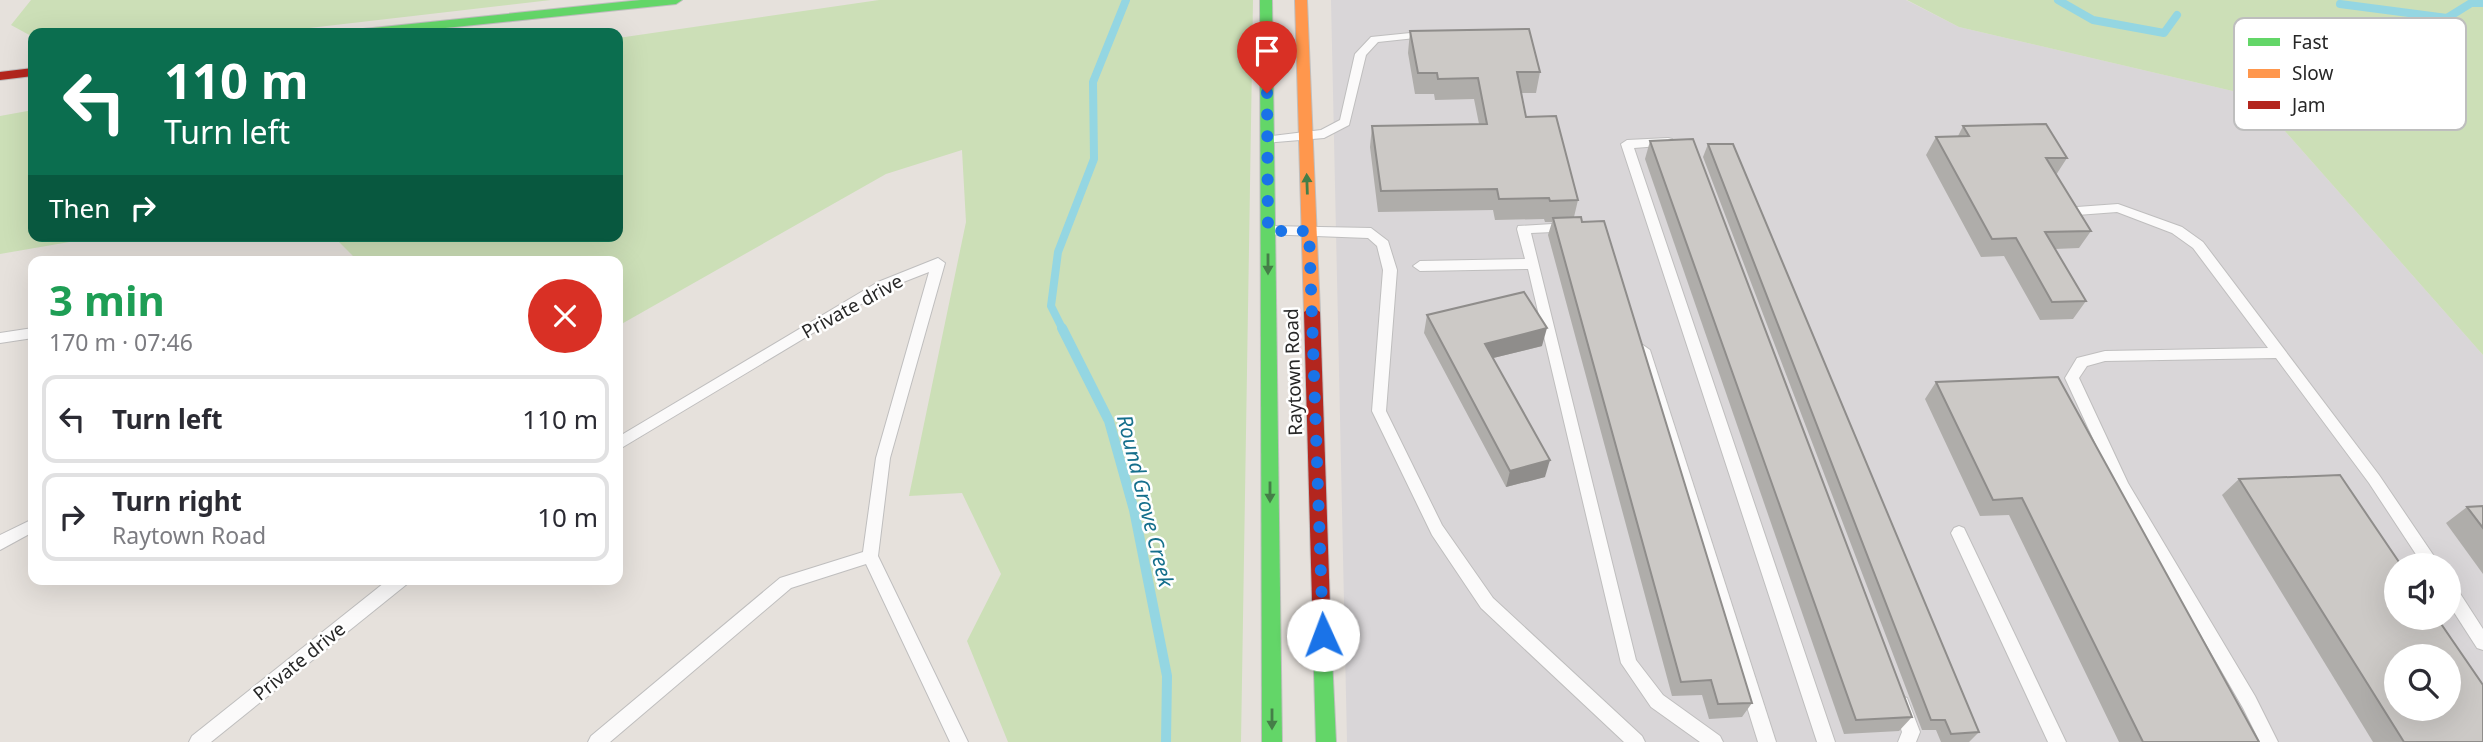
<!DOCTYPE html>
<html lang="en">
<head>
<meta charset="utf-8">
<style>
  body { margin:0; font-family:"Noto Sans",sans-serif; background:#f7f7f7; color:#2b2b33; height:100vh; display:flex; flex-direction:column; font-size:26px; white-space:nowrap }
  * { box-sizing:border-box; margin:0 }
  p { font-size:23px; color:#7c7c81 }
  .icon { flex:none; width:38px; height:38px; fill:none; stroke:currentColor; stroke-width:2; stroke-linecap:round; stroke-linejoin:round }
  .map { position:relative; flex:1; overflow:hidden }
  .side { position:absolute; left:28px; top:256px; width:595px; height:329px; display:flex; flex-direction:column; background:#fff; border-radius:14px; box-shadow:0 7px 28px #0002 }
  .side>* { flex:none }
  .top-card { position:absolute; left:28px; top:28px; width:595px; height:214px; border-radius:14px; box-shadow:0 7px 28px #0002; background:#0b6e4f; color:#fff; overflow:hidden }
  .buttons { position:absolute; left:2384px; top:553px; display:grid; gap:14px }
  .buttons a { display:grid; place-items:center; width:77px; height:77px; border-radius:50%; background:#fff; box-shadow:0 7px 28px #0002; font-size:35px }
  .pin { position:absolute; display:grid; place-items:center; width:60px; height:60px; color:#fff; margin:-72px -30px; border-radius:50% 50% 50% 0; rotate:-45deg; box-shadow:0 0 7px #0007 }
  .pin .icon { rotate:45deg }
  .me { position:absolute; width:77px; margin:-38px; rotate:358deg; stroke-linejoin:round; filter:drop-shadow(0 0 5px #0008) }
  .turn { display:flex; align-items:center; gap:24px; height:147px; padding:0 21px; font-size:32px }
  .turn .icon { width:91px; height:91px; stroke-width:2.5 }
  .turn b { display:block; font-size:49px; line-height:60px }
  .then { display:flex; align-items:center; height:66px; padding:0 21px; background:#0003; gap:14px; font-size:26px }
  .round { display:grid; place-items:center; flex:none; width:74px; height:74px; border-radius:37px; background:#f7f7f7 }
  .headline { display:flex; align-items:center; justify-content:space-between; height:119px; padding:0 21px }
  h1 { font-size:42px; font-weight:700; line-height:52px; color:#1e9e55 }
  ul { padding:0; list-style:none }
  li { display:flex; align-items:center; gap:21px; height:88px; margin:0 14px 10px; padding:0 7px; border:4px solid #e1e1e2; border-radius:14px }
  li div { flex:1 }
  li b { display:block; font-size:26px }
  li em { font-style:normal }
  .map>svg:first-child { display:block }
  .industrial { fill:#d9d6d8; fill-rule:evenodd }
  .green { fill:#ccdfb7 }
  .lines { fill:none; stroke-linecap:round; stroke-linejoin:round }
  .stream-far1 { stroke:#94d6e2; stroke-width:8 }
  .stream { stroke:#94d6e2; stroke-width:10 }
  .lane-casing { stroke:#bfbebe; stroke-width:2 }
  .fast-casing { stroke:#bfbebe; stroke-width:2 }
  .slow-casing { stroke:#bfbebe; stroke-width:2 }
  .jam-casing { stroke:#bfbebe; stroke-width:2 }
  .lane { fill:#fbfafa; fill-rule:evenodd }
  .fast { fill:#63d668; fill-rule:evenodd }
  .slow { fill:#ff974d; fill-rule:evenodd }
  .jam { fill:#b3261e; fill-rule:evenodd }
  .wall { fill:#afadaa }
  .shaded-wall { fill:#8f8d8b }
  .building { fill:#ccc9c6; stroke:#8f8d8b; stroke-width:2; fill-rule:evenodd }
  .oneway { fill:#457e48 }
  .route { stroke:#1a73e8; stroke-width:12; stroke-dasharray:0 21.6 }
  .labels { text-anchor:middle; stroke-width:5; stroke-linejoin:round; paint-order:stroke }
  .street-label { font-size:19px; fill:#272727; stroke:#fff }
  .water-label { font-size:21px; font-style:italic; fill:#156f8c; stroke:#fff }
  .key { fill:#fff; stroke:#bebebe; stroke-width:2 }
  .key-label { font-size:19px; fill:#272727 }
</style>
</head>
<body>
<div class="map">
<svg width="2483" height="742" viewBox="0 0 2483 742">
  <rect width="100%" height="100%" fill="#e6e1dc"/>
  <path class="industrial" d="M1331 0H1906L1959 27 2254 96 2483 355V742H1347ZM2396 565H2448V618H2396ZM2396 656H2448V709H2396Z"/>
  <g class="green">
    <polygon points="31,0 551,0 266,33 33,33 33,37 11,25"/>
    <polygon points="879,0 1253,0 1241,742 1008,742 967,641 1001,574 962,493 909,496 966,222 962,150 886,174 618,326 618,261 358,261 333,236 618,236 618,38"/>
    <polygon points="1907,0 2483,0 2483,355 2254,96 1959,27"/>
    <polygon points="33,110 33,236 104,236 0,254 0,116"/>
  </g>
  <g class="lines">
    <g class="stream-far1">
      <polyline points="2058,0 2093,20 2164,33 2177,15"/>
      <polyline points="2340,4 2447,18 2471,3 2483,3"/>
      <polyline points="1063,330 1051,306 1058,252 1094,159 1093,82 1126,0"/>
    </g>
    <polyline class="stream" points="1062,328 1109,421 1134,510 1167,676 1166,742"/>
    <defs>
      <g id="lane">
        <polygon points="1430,31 1434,32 1434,36 1378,42 1366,55 1349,125 1324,138 1264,143 1262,140 1264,137 1321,130 1340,120 1355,54 1371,37"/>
        <polygon points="1668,138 1672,139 1674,142 1672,145 1634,148 1835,742 1817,742 1621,144 1627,140"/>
        <polygon points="2118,204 2182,227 2203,242 2379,475 2440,565 2423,565 2369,483 2276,358 2105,361 2087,366 2079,378 2128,483 2255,696 2278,742 2260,742 2243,708 2117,490 2065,378 2077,358 2105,351 2268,348 2193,248 2172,233 2117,212 2077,215 2071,211 2077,207"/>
        <polygon points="1569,223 1574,225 1575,228 1574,231 1531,233 1636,660 1663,695 1720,736 1723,742 1700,742 1651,707 1621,663 1528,269 1420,271 1413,266 1420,261 1525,259 1517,229 1518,226"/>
        <polygon points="1268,226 1371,228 1388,241 1397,270 1386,411 1442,525 1493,598 1642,736 1645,742 1624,742 1481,608 1432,535 1372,411 1383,270 1377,246 1368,238 1263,234 1262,231"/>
        <polygon points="938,258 945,263 890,458 878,556 968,742 950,742 866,564 791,588 610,742 588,742 591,736 780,578 863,552 876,458 929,272 888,288 618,450 618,437 878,282"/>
        <polygon points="33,328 33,338 0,343 0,333"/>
        <polygon points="1643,345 1650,350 1776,742 1758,742 1636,350"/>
        <polygon points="33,519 33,532 0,550 0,535"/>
        <polygon points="1959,526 1964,528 2066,742 2048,742 1951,533 1954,528"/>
        <polygon points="389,579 409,579 407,584 211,742 189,742 192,736"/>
        <polygon points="2448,582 2454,584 2483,629 2483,650 2477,648 2448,603"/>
        <polygon points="1901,696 1907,698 1920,732 1916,742 1898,742 1902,732 1893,704 1895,698"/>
      </g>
      <g id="fast">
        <polygon points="641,0 682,0 676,4 397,33 357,33 363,29"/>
        <polygon points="1260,0 1272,0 1282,742 1262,742"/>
        <polygon points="1322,628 1328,630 1331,636 1336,742 1316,742 1313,636 1316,630"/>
      </g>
      <polygon id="slow" points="1295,0 1307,0 1320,312 1312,318 1304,312"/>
      <g id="jam">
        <polygon points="33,68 33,76 0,80 0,72"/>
        <polygon points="1312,306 1320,312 1331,636 1328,642 1322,644 1316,642 1313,636 1304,312"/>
      </g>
    </defs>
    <use href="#lane" class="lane-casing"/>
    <use href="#fast" class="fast-casing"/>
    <use href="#slow" class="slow-casing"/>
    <use href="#jam" class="jam-casing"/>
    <use href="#lane" class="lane"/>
    <use href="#fast" class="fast"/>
    <use href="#slow" class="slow"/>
    <use href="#jam" class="jam"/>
  </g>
  <g class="wall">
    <polygon points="1410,31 1540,72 1536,93 1521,93 1526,117 1578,200 1574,217 1752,703 1742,717 1709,719 1702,695 1672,696 1548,235 1552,222 1545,222 1544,219 1495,220 1493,210 1378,212 1370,147 1372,126 1479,124 1474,99 1435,100 1434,94 1415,94 1408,53"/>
    <polygon points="1963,126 2067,158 2056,175 2091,231 2079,248 2055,249 2086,301 2073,319 2040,320 2004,256 1981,257 1926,155 1936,137 1958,136"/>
    <polygon points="1650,141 1912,717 1899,731 1844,734 1645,159"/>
    <polygon points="1708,144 1979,732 1969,742 1941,742 1936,730 1922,730 1703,157"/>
    <polygon points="1427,315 1542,346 1493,358 1545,477 1506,487 1424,333"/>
    <polygon points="1936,382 2259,742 2119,742 2009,515 1980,516 1925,399"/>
    <polygon points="2239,479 2483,742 2373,742 2222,495"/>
    <polygon points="2483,506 2483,574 2446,523 2467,507"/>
  </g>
  <g class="shaded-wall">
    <polygon points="1547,328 1542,346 1481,361 1485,344"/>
    <polygon points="1550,460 1545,477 1506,487 1510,471"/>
  </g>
  <g class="building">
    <polygon points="1529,29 1540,72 1517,72 1526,117 1556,116 1578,200 1550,201 1549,198 1499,199 1497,189 1381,191 1372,126 1487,124 1478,78 1438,79 1437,73 1418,73 1410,31"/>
    <polygon points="2046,124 2067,158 2046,158 2091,231 2045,232 2086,301 2052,302 2016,238 1992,239 1936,137 1969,136 1963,126"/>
    <polygon points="1693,139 1912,717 1856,720 1650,141"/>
    <polygon points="1708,144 1733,144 1979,732 1951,734 1945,720 1931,720"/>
    <polygon points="1581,217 1582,222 1604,221 1752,703 1718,704 1711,680 1681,682 1553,218"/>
    <polygon points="1524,292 1547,328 1485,344 1550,460 1510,471 1427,315"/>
    <polygon points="2058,377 2259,742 2143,742 2022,498 1993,500 1936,382"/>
    <path d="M2340 475 2401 565H2396V618H2437L2483 685V742H2404L2239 479ZM2396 656H2448V709H2396Z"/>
    <polygon points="2483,506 2483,528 2467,507"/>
  </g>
  <defs><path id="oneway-solid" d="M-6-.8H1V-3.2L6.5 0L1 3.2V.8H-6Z" transform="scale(1.75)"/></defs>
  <g class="oneway">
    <use href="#oneway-solid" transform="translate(1307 184) rotate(-92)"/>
    <use href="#oneway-solid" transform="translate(1268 264) rotate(90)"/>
    <use href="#oneway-solid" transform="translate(1270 492) rotate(90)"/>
    <use href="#oneway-solid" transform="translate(1272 719) rotate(90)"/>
  </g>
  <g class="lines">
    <polyline class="route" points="1267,93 1268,231 1309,231 1323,635"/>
  </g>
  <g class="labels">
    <g class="street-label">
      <text transform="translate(852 306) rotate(-29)" y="7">Private drive</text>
      <text transform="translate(1293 372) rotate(-92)" y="7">Raytown Road</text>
      <text transform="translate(299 661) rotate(-39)" y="7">Private drive</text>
    </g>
    <g class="water-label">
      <text transform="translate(1145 501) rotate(76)" y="7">Round Grove Creek</text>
    </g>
  </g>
  <rect x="2234" y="18" width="232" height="112" rx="10" class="key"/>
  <rect x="2248" y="38" width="32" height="8" fill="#63d668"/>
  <rect x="2248" y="69" width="32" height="9" fill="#ff974d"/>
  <rect x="2248" y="101" width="32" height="8" fill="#b3261e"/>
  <g class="key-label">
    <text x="2292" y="49">Fast</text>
    <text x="2292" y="80">Slow</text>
    <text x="2292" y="112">Jam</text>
  </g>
</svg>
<div class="buttons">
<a><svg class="icon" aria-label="sound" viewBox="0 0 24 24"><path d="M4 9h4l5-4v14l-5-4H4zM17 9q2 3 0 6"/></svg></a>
<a><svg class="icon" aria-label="search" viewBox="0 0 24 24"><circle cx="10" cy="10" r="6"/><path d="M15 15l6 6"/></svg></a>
</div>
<div class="pin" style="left:1267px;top:93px;background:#d93025"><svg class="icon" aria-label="arrive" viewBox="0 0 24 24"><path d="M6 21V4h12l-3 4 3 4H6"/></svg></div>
<svg class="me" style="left:1323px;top:635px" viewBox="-20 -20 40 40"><circle r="19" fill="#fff"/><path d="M0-13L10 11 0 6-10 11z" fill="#1a73e8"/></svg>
<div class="top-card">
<div class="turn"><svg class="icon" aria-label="left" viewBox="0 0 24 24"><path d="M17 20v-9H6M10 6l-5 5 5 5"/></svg><div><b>110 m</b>Turn left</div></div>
<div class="then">Then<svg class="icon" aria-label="right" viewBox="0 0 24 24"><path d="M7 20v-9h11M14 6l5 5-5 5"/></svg></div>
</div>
<section class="side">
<div class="headline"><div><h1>3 min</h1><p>170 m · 07:46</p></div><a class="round" style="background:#d93025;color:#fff"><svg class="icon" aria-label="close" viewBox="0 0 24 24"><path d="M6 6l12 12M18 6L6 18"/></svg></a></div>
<ul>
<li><svg class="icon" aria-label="left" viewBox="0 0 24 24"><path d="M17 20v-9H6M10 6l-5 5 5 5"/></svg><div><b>Turn left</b></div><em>110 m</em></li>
<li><svg class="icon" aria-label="right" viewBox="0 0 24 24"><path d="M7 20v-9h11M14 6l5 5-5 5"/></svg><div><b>Turn right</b><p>Raytown Road</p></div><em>10 m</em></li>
</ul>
</section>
</div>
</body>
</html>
